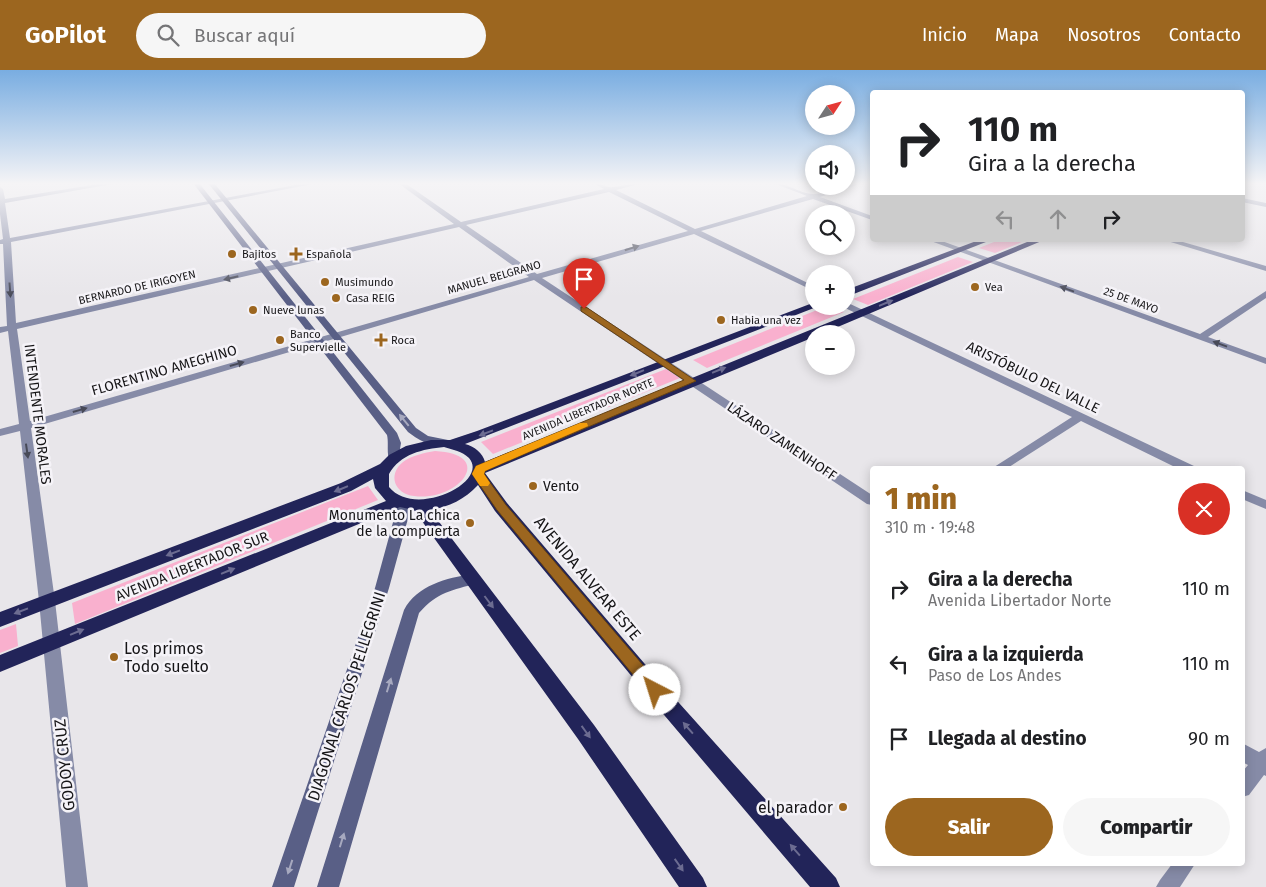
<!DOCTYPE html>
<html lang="es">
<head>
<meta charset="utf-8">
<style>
  body { margin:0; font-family:"Fira Sans",sans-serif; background:#f6f6f6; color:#202124; height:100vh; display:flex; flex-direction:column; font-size:19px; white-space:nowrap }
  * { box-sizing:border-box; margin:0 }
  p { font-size:16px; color:#757577 }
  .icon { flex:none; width:28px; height:28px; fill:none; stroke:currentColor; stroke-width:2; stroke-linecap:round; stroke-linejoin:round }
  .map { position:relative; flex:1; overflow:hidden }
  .drawer { position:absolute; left:870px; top:396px; width:375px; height:400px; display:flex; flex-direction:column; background:#fff; border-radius:5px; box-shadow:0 2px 12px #0003 }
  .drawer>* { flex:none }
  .guide { position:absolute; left:870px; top:20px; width:375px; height:152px; border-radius:5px; box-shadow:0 2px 12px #0003; background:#fff; color:#202124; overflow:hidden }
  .needle { width:32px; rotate:54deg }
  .tools { position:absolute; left:805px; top:15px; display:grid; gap:10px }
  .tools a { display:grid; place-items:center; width:50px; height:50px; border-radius:50%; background:#fff; box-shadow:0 2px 12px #0003; font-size:25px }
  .pin { position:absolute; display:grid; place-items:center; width:42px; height:42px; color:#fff; margin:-51px -21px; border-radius:50% 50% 50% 0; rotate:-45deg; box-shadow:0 0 5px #0007 }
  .pin .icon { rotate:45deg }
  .me { position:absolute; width:55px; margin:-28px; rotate:320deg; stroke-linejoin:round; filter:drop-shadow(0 0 4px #0008) }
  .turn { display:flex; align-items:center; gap:18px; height:105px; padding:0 15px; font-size:22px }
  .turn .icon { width:65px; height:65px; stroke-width:2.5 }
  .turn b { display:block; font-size:35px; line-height:42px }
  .lanes { display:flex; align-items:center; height:48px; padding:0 15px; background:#0003; justify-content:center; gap:25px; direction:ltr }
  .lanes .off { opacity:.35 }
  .round { display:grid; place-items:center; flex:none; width:52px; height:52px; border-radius:26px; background:#f6f6f6 }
  .summary { display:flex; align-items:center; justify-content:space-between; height:85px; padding:0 15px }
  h1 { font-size:30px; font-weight:800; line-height:38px; color:#9c661f }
  .action { display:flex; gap:10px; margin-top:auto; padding:10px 15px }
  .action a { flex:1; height:58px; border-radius:30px; background:#9c661f; color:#fff; font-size:20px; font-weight:800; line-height:58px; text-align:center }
  .action a+a { background:#f6f6f6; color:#202124 }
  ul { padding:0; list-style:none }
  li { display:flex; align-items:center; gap:15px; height:75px; padding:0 15px }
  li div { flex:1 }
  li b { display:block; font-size:19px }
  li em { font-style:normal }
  header { display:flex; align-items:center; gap:30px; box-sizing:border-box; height:70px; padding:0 25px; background:#9c661f; color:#fff }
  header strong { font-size:24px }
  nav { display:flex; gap:28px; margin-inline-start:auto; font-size:18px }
  .search { width:350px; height:45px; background:#f6f6f6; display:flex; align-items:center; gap:12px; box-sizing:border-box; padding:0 18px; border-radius:28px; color:#757577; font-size:19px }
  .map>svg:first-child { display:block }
  .green { fill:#f9b0ce }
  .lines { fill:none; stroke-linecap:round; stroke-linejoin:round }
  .street { fill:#868ba7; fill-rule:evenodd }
  .secondary { fill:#595f86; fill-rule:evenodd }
  .highway { fill:#222459; fill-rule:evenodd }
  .oneway { fill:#484a58 }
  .oneway2 { fill:#6c6c91 }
  .oneway3 { fill:#a7a9bf }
  .route { fill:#9c661f; stroke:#654214 }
  .slow { fill:#f59e0b }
  .poi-dot { fill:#9c661f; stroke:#f5f3f8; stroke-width:2 }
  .labels { text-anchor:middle; stroke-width:5; stroke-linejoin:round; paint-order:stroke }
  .far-poi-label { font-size:11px; fill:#161517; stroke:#f5f3f8; text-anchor:start }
  .far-street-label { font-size:11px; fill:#161517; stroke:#f5f3f8 }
  .street-label { font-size:14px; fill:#161517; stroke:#f5f3f8 }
  .poi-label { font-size:14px; fill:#161517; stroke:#f5f3f8; text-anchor:start }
  .near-street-label { font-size:16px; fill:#161517; stroke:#f5f3f8 }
  .near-poi-label { font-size:16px; fill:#161517; stroke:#f5f3f8; text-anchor:start }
</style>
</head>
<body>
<header>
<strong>GoPilot</strong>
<div class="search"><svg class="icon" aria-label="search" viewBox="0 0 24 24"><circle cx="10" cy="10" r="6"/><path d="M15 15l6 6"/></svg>Buscar aquí</div>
<nav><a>Inicio</a><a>Mapa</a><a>Nosotros</a><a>Contacto</a></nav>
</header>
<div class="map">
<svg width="1266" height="817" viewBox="0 0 1266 817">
  <rect width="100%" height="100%" fill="#e8e6ea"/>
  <g class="green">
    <polygon points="999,170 1027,170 995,183 979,178"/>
    <polygon points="958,187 973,192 868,235 853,229"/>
    <polygon points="827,236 844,242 707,298 693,290"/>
    <polygon points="666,299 680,308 493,384 481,372"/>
    <path d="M435 381C497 384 459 432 414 426 395 424 387 405 403 392 413 385 424 383 435 381Z"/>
    <polygon points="368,416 378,430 75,554 72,533"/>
    <polygon points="16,554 18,576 0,583 0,560"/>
  </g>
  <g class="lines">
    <g class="street">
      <path d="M105 113H118L5 133 10 168 306 113H318L11 172 16 253 454 154 398 113H405L461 152 604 119 593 113C600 113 607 118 613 117 624 116 633 113 643 113L616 120 695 159 807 126 773 113C788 113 802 125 814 124 831 124 846 113 863 113L820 127 872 146V150L813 129 701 161 814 216V221L694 164 542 208 872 425V435L867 434 534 210 31 358 55 531 88 817H66L39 531 20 361 0 366V359L19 354 8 261 0 263V257L7 256 3 174H0V170L3 169 0 144V117L3 119 5 129ZM609 122 688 161 537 204 466 155ZM459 157 529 207 30 351 17 259Z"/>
      <polygon points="1242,128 1266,133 1266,137 1242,132"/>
      <polygon points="928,170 939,170 1200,264 1266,221 1266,228 1208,267 1266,288 1266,294"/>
      <polygon points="1164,170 1176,170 1266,196 1266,201"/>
      <polygon points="846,232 1194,396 1196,399 1179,399 1081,351 1006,399 991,399 1072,347 843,237 846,236"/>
      <polygon points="1242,420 1266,430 1266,439 1242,429"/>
      <polygon points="1242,673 1259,682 1266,678 1266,706 1264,705 1249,725 1242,727 1242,702 1248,695 1242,692"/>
      <polygon points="1172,794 1195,794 1180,817 1156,817 1160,810"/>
    </g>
    <g class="secondary">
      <path d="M193 113H199L397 363 401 373 398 391H390C386 384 389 373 387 365Z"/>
      <path d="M208 113H214L416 358 428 366 448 370 450 373 448 376C435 379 418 370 408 362Z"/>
      <polygon points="405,430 410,431 412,434 389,518 294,817 272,817 375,518 398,434 400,431"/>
      <path d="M472 504 477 505 479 509 477 513C452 521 438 521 419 543L339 817H317L404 540C417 515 447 508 472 504Z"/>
    </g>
    <g class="highway">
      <polygon points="979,170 991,170 846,227 846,220"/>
      <path d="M1032 170H1044L821 264H814V267L485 403 507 433 662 614 836 808 840 817H810L648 626 495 441 478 415C465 429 449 437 430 440L594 655 703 808 707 817H679L578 669 414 440 400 437 0 602V585L386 431 375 418 373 409 351 421 0 557V542L341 413 380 394 389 385 406 376 431 370H450L477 361 810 234 814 233V236H819L465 374C474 376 483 383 485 392ZM444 377C453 380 462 381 469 388 490 412 415 449 389 417V404C400 384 423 379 444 377Z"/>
    </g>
  </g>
  <defs><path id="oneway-solid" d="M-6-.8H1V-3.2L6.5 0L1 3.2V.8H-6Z" transform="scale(1.25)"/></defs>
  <g class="oneway">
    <use href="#oneway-solid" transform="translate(632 178) rotate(-17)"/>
    <use href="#oneway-solid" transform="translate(231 208) rotate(167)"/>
    <use href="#oneway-solid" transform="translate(1067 219) rotate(-160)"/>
    <use href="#oneway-solid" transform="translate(10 220) rotate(86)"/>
    <use href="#oneway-solid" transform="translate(1220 274) rotate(-160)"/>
    <use href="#oneway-solid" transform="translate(237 294) rotate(-16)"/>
    <use href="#oneway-solid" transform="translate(80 340) rotate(-16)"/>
    <use href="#oneway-solid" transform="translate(27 381) rotate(82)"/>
  </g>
  <g class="oneway2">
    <use href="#oneway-solid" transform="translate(886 233) rotate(-22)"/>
    <use href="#oneway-solid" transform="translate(719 300) rotate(-22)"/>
    <use href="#oneway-solid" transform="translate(637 303) rotate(158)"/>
    <use href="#oneway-solid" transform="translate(486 363) rotate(159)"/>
    <use href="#oneway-solid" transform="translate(341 419) rotate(158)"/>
    <use href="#oneway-solid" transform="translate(173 483) rotate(159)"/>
    <use href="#oneway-solid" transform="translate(228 501) rotate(-22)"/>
    <use href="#oneway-solid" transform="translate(489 532) rotate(53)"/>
    <use href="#oneway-solid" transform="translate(21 541) rotate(159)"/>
    <use href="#oneway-solid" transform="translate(77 562) rotate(-22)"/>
    <use href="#oneway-solid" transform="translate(688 658) rotate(-131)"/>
    <use href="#oneway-solid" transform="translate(586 662) rotate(54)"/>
    <use href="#oneway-solid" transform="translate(795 780) rotate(-131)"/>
    <use href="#oneway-solid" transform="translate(679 795) rotate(55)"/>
  </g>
  <g class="oneway3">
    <use href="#oneway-solid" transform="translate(404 350) rotate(-129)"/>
    <use href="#oneway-solid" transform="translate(389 615) rotate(-73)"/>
    <use href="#oneway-solid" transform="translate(342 770) rotate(-73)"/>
    <use href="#oneway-solid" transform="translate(290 797) rotate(108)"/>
  </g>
  <linearGradient id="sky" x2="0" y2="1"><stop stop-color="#79ade1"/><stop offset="0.5" stop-color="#f5f4f6"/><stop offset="1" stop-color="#f5f4f6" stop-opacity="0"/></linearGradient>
  <rect width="1266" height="227" fill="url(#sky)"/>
  <polygon class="route" points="581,237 586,237 696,311 485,401 484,404 506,435 660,615 662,620 660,624 655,626 649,624 497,440 472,404 476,396 684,310 581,241"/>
  <polygon class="slow" points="580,353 587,353 588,356 485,401 484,404 490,413 488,416 480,416 472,404 476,396"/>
  <g class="poi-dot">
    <circle cx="232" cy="184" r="5"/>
    <path d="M293.5 176.5h5v5h5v5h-5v5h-5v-5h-5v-5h5z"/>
    <circle cx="325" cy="212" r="5"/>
    <circle cx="975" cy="217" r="5"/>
    <circle cx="336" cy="228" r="5"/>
    <circle cx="253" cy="240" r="5"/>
    <circle cx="721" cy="250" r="5"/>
    <circle cx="280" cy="270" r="5"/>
    <path d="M378.5 262.5h5v5h5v5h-5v5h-5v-5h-5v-5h5z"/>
    <circle cx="533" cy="416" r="5"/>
    <circle cx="470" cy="453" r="5"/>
    <circle cx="114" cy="587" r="5"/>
    <circle cx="843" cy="737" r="5"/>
  </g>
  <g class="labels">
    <g class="far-poi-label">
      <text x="242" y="188">Bajitos</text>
      <text x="306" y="188">Española</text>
      <text x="335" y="216">Musimundo</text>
      <text x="985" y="221">Vea</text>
      <text x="346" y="232">Casa REIG</text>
      <text x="263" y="244">Nueve lunas</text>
      <text x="731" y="254">Habia una vez</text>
      <text x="290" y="268">Banco<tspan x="290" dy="13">Supervielle</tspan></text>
      <text x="391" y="274">Roca</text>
    </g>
    <g class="far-street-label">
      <text transform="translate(494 207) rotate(-16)" y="4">MANUEL BELGRANO</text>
      <text transform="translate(137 217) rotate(-13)" y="4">BERNARDO DE IRIGOYEN</text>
      <text transform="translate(1131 230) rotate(20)" y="4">25 DE MAYO</text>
      <text transform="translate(588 339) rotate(-23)" y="4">AVENIDA LIBERTADOR NORTE</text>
    </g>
    <g class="street-label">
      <text transform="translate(164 300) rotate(-16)" y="5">FLORENTINO AMEGHINO</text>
      <text transform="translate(1033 307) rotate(26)" y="5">ARISTÓBULO DEL VALLE</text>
      <text transform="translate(38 344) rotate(83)" y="5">INTENDENTE MORALES</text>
      <text transform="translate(782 371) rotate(34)" y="5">LÁZARO ZAMENHOFF</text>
      <text transform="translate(192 496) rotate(-22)" y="5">AVENIDA LIBERTADOR SUR</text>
    </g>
    <g class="poi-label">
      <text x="543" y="421">Vento</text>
      <text x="460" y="450" text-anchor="end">Monumento La chica<tspan x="460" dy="16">de la compuerta</tspan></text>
    </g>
    <g class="near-street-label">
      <text transform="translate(588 508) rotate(50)" y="6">AVENIDA ALVEAR ESTE</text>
      <text transform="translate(346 626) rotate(-72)" y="6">DIAGONAL CARLOS PELLEGRINI</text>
      <text transform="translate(64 695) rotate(-96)" y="6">GODOY CRUZ</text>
    </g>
    <g class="near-poi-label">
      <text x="124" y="584">Los primos<tspan x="124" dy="18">Todo suelto</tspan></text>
      <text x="833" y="743" text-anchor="end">el parador</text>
    </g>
  </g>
</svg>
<div class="tools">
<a><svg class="needle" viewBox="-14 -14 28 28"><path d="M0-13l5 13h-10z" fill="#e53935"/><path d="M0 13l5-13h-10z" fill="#757577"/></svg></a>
<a><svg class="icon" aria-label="sound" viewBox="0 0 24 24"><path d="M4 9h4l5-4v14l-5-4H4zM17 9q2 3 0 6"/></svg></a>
<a><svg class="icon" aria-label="search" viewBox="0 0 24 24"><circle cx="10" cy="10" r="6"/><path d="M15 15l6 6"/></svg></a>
<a>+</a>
<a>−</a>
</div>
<div class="pin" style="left:584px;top:239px;background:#d93025"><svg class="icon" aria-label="arrive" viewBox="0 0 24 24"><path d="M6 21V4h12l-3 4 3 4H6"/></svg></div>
<svg class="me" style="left:655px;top:620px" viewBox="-20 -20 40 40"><circle r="19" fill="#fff"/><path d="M0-13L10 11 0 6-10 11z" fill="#9c661f"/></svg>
<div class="guide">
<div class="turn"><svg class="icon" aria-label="right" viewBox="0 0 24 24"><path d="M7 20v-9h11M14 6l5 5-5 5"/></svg><div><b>110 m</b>Gira a la derecha</div></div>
<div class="lanes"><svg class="icon off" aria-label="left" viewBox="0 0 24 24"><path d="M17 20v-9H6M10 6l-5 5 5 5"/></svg><svg class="icon off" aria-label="ahead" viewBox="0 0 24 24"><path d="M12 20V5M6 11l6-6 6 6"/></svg><svg class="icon" aria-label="right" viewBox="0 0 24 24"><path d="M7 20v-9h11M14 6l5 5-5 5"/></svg></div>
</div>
<section class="drawer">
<div class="summary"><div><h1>1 min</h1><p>310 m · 19:48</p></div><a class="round" style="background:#d93025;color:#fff"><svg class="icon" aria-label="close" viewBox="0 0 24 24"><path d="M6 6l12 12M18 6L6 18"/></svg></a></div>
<ul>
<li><svg class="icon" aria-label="right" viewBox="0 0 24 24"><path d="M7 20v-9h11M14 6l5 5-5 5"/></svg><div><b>Gira a la derecha</b><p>Avenida Libertador Norte</p></div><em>110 m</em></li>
<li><svg class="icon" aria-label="left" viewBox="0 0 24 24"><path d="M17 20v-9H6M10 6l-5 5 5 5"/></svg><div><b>Gira a la izquierda</b><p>Paso de Los Andes</p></div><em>110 m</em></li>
<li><svg class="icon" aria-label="arrive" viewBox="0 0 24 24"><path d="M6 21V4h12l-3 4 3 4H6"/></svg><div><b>Llegada al destino</b></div><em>90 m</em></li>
</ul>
<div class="action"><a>Salir</a><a>Compartir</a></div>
</section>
</div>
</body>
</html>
